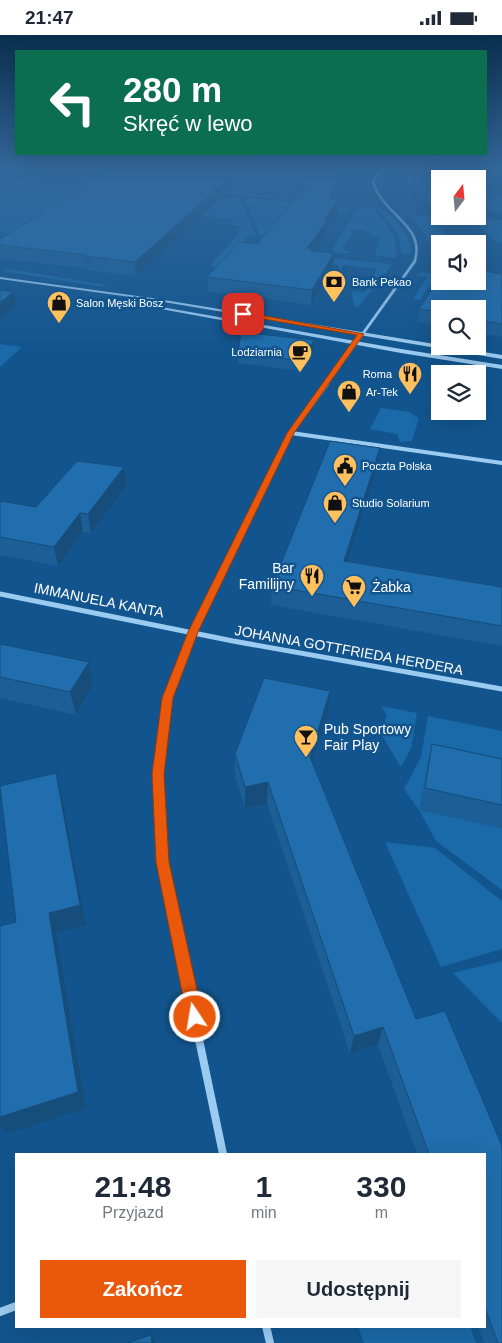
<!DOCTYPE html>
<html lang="pl">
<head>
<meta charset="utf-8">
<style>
  body { margin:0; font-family:Helvetica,sans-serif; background:#f6f6f7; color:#1f2937; height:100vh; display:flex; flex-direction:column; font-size:19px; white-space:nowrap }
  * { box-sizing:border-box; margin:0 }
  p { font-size:16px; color:#747a83 }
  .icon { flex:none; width:28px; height:28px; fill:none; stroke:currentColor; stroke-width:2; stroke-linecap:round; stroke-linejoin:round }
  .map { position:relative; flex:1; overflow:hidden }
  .sheet { position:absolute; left:15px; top:1118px; width:471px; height:175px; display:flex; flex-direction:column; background:#fff; border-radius:0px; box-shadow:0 5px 20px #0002 }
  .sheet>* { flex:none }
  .top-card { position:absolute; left:15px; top:15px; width:472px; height:105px; border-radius:0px; box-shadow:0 5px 20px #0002; background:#0b6e4f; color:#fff; overflow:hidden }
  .needle { width:32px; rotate:16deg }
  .fabs { position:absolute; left:431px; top:135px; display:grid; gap:10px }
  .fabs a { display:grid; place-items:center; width:55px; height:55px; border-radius:0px; background:#fff; box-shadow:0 5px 20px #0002; font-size:25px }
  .pin { position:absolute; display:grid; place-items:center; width:42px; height:42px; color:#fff; margin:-21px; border-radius:10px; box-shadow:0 2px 8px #0006 }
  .me { position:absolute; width:55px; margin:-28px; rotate:348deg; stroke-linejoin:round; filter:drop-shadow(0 0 4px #0008) }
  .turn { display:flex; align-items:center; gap:18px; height:105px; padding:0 25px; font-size:22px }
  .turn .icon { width:65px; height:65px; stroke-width:2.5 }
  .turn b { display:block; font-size:35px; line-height:42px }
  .eta { display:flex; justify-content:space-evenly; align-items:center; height:85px; text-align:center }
  .eta b { font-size:30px; font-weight:600; line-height:35px }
  .primary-button { display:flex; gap:10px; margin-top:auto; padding:10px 25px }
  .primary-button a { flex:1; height:58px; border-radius:0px; background:#ea580c; color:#fff; font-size:20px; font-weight:600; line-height:58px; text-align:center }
  .primary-button a+a { background:#f6f6f7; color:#1f2937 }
  .status { display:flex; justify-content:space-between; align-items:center; height:35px; padding:0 25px; background:#fff; direction:ltr }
  .status svg { height:14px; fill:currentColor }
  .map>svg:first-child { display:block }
  .green { fill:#1a69a8 }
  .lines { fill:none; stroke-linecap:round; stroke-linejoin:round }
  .minor-far5 { stroke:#9ccbf1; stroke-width:2.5 }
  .minor-far4 { stroke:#9ccbf1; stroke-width:3 }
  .minor-far3 { stroke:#9ccbf1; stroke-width:4 }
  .minor-far2 { stroke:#9ccbf1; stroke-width:5 }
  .minor-far1 { stroke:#9ccbf1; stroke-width:6 }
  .minor { stroke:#9ccbf1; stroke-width:8 }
  .tertiary { fill:#9ccbf1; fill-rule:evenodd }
  .wall { fill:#1c5f96 }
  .shaded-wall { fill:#164d7a }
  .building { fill:#206eae; stroke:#164d7a }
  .route { fill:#ea580c; stroke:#983908 }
  .labels { text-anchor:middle; stroke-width:5; stroke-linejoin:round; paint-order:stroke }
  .far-poi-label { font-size:11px; fill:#fff; stroke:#12558e; text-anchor:start }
  .poi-label { font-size:14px; fill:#fff; stroke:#12558e; text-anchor:start }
  .street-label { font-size:14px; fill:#fff; stroke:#12558e }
</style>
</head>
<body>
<div class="status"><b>21:47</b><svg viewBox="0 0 49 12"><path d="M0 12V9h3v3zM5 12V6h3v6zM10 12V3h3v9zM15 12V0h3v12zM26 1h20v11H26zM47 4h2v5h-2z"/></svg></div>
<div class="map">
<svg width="502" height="1308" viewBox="0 0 502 1308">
  <rect width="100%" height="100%" fill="#12558e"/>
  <g class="green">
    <polygon points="0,132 45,132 40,135 0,140"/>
    <polygon points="51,132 121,134 261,159 313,164 310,167 8,140 45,135"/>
    <polygon points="405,132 441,132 439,138 461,140 463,136 467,136 467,141 418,146 390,145"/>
    <polygon points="0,142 240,163 255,200 260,201 249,200 243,207 251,208 250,209 218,232 212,232 211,229 241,196 233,195 241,194 240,190 230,190 234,184 111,172 0,205 8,198 0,197"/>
    <polygon points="440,147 440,171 430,171 413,148"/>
    <polygon points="478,158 502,160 502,177 478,175"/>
    <polygon points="245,163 351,173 348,178 316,175 277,202 260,200"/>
    <path d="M362 173H373C386 191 399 200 395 223L375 220 381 202 371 201V198L363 196V195L355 194 343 212 344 215 351 216 349 218H336L332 215 356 175Z"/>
    <path d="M378 174C391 176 416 206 410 220L402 218 398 199Z"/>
    <path d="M409 180H428L455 209H440V223H433C432 204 420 194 409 180Z"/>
    <polygon points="470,183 502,185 502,208 497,208"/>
    <polygon points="253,215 381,228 392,230 357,273 354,270 351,256 365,257 377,234 343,230 341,235 337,230 331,229"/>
    <polygon points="7,234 107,250 104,252 3,236"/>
    <polygon points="421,237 437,240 420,265 413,264 427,242 415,240"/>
    <polygon points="0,309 22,312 0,332"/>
    <polygon points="381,373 409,377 419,383 412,406 400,407 397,399 370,394"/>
    <polygon points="381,671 417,678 411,713 401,732 381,699 387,680"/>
    <polygon points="428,681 502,696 502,747 420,775 502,793 502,855 436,806 419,775 404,754 421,722"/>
    <polygon points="385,807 435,813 502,866 502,914 441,932"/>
    <polygon points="502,926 502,988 453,938"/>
    <polygon points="358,1291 470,1291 476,1308 364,1308"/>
  </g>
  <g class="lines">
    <path class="minor-far5" d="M385 132 373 146C381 180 428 190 414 228"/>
    <polyline class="minor-far4" points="326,350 415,226"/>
    <g class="minor-far3">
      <polyline points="291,398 502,428"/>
      <polyline points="237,508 291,398 327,349"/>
    </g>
    <g class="minor-far2">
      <polyline points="0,559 233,606 502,654"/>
      <polyline points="162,711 168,663 193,597 238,506"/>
    </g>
    <polyline class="minor-far1" points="162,709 158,739 162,827 192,972"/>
    <g class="minor">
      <polyline points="192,971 223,1119"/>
      <polyline points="0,1277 16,1271"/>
      <polyline points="266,1291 270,1308"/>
    </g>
    <g class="tertiary">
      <polygon points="0,242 152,263 502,320 502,324 152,265 0,244"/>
      <polygon points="110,263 401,314 502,330 502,334 401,318 112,265 110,265"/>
    </g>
  </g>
  <g class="wall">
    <polygon points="114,132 348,132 333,164 338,177 327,193 327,199 315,216 333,232 311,270 208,256 207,242 257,209 297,162 228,156 136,241 86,235 86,233 0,224 0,204"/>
    <polygon points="441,132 502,132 502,142 440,138"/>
    <polygon points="502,239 502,302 478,298 478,274 440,274 440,292 438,292 438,290 417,287 419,274"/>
    <polygon points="314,305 314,316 302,336 238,328 238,318"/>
    <polygon points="378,431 348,526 502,552 502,611 271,570 272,551"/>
    <polygon points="124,432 127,451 91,498 83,497 58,531 0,520 0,466 36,472"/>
    <polygon points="0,609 89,627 93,650 76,680 0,663"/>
    <polygon points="264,643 330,656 328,678 313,728 416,984 445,976 502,1111 502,1308 484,1308 478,1291 485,1291 485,1119 417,1119 378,1010 350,1018 267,769 245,773 235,741 235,719"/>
    <polygon points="432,709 502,724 502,793 419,775 427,732"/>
  </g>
  <g class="shaded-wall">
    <polygon points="344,132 348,132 327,176 328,164"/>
    <polygon points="228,144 228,156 136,241 135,227"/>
    <polygon points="339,165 338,177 327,193 327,199 312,220 307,213 324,185"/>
    <polygon points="334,218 333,232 311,270 312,255"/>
    <polygon points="13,257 16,270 0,285 0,268"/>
    <polygon points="314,305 314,316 302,336 302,326"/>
    <polygon points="380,413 378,431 342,544 344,526"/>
    <polygon points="124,432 127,451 91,498 88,479"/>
    <polygon points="80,478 83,497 58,531 54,512"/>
    <polygon points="89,627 93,650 76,680 70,657"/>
    <polygon points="330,656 328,678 308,743 310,722"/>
    <polygon points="56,738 62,761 86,890 56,898 86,1073 7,1099 0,1089 0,1082 49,878"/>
    <polygon points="268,747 267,769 245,773 245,752"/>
    <polygon points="383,992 378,1010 350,1018 354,1001"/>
    <polygon points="151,1300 155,1306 156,1308 152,1308"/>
  </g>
  <g class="building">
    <polygon points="114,132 344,132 328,164 339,165 324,185 327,186 307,213 312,214 311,216 334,218 312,255 207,242 239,207 257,209 307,150 228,144 135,227 84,221 86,220 0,210 0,204"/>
    <polygon points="478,235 502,239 502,289 478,285 478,274 440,274 440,277 419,274 440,242 440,246 478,246"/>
    <polygon points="0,255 13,257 0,268"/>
    <polygon points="241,297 314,305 302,326 238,318"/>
    <polygon points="330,406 380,413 344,526 502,552 502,591 272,551"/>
    <polygon points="77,426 124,432 88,479 80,478 54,512 0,502 0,466 36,472"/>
    <polygon points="0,609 89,627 70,657 0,642"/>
    <polygon points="264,643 330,656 310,722 416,984 445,976 502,1111 502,1308 498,1308 485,1273 485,1119 429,1119 383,992 354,1001 268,747 245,752 235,719"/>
    <polygon points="432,709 502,724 502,770 425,753"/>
    <polygon points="56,738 80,870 49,878 78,1057 0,1082 0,891 16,887 0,751"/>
    <polygon points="151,1300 152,1308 127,1308"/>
  </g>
  <linearGradient id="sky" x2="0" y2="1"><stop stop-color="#0a2f4e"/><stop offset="0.42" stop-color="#33689b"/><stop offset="1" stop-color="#33689b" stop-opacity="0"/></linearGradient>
  <rect width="502" height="315" fill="url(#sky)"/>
  <polygon class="route" points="243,277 364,299 294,398 198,597 173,663 164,739 169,827 203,982 200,988 195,990 189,988 187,982 156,827 152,739 162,663 188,597 287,398 357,300 241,280 240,279"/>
  <defs>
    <symbol id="bank-pin" viewBox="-11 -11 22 30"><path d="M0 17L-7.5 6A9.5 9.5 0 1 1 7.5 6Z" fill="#ffc05d" stroke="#12558e"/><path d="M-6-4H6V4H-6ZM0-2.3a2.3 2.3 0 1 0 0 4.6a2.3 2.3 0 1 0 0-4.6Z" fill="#111"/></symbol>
    <symbol id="shop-pin" viewBox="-11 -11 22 30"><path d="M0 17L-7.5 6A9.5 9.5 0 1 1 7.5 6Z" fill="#ffc05d" stroke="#12558e"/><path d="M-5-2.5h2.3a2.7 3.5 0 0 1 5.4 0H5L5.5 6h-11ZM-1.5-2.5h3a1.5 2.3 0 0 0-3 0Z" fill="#111"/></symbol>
    <symbol id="cafe-pin" viewBox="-11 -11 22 30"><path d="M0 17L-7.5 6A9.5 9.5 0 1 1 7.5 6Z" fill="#ffc05d" stroke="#12558e"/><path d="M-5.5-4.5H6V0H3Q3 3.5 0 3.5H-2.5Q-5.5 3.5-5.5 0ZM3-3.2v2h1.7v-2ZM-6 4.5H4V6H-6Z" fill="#111"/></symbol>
    <symbol id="restaurant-pin" viewBox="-11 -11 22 30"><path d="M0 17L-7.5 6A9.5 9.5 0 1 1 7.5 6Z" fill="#ffc05d" stroke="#12558e"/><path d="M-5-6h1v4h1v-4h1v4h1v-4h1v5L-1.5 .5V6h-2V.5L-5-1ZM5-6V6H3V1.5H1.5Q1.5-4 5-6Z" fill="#111"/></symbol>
    <symbol id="civic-pin" viewBox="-11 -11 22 30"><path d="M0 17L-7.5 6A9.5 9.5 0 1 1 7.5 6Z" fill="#ffc05d" stroke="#12558e"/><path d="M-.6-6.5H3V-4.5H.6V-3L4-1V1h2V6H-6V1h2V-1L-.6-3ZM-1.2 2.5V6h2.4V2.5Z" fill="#111"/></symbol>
    <symbol id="supermarket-pin" viewBox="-11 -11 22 30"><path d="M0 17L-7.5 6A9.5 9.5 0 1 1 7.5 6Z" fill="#ffc05d" stroke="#12558e"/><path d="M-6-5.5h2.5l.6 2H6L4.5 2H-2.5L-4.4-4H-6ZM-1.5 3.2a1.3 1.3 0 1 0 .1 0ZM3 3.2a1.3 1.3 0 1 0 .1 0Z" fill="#111"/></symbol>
    <symbol id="bar-pin" viewBox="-11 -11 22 30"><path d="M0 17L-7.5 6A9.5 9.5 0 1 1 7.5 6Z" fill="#ffc05d" stroke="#12558e"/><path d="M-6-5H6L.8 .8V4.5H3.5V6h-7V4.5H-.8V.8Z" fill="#111"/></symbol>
  </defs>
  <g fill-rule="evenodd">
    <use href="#bank-pin" x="320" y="233" width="28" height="38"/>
    <use href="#shop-pin" x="45" y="254" width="28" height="38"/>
    <use href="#cafe-pin" x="286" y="303" width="28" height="38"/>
    <use href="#restaurant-pin" x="396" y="325" width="28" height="38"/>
    <use href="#shop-pin" x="335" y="343" width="28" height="38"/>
    <use href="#civic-pin" x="331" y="417" width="28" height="38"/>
    <use href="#shop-pin" x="321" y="454" width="28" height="38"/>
    <use href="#restaurant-pin" x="298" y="527" width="28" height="38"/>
    <use href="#supermarket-pin" x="340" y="538" width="28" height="38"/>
    <use href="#bar-pin" x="292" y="688" width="28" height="38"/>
  </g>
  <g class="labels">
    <g class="far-poi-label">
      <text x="352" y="251">Bank Pekao</text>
      <text x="76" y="272">Salon Męski Bosz</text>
      <text x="282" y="321" text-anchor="end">Lodziarnia</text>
      <text x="392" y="343" text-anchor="end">Roma</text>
      <text x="366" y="361">Ar-Tek</text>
      <text x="362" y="435">Poczta Polska</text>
      <text x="352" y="472">Studio Solarium</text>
    </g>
    <g class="poi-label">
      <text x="294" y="538" text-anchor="end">Bar<tspan x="294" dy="16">Familijny</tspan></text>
      <text x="372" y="557">Żabka</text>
      <text x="324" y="699">Pub Sportowy<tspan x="324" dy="16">Fair Play</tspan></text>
    </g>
    <g class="street-label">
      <text transform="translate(99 565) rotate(11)" y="5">IMMANUELA KANTA</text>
      <text transform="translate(349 615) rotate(10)" y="5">JOHANNA GOTTFRIEDA HERDERA</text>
    </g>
  </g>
</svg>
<div class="fabs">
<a><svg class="needle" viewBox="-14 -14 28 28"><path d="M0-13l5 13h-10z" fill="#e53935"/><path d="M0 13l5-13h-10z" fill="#747a83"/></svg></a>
<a><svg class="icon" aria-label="sound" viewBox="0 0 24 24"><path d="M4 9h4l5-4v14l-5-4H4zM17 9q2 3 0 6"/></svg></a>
<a><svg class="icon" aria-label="search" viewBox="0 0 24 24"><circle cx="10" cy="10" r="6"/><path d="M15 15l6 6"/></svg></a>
<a><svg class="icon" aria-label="layers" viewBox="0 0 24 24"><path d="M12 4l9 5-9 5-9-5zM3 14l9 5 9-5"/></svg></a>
</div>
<div class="pin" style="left:243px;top:279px;background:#d93025"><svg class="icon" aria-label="arrive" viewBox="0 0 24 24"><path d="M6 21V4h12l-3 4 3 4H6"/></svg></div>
<svg class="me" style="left:195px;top:982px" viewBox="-20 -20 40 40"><circle r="17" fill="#ea580c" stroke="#fff" stroke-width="3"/><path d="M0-11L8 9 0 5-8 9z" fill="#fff"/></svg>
<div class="top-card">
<div class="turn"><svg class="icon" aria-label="left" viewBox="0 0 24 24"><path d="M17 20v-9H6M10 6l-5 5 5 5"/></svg><div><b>280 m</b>Skręć w lewo</div></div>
</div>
<section class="sheet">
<div class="eta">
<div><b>21:48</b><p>Przyjazd</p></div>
<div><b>1</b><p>min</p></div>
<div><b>330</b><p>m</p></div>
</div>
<div class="primary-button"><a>Zakończ</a><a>Udostępnij</a></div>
</section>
</div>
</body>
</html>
